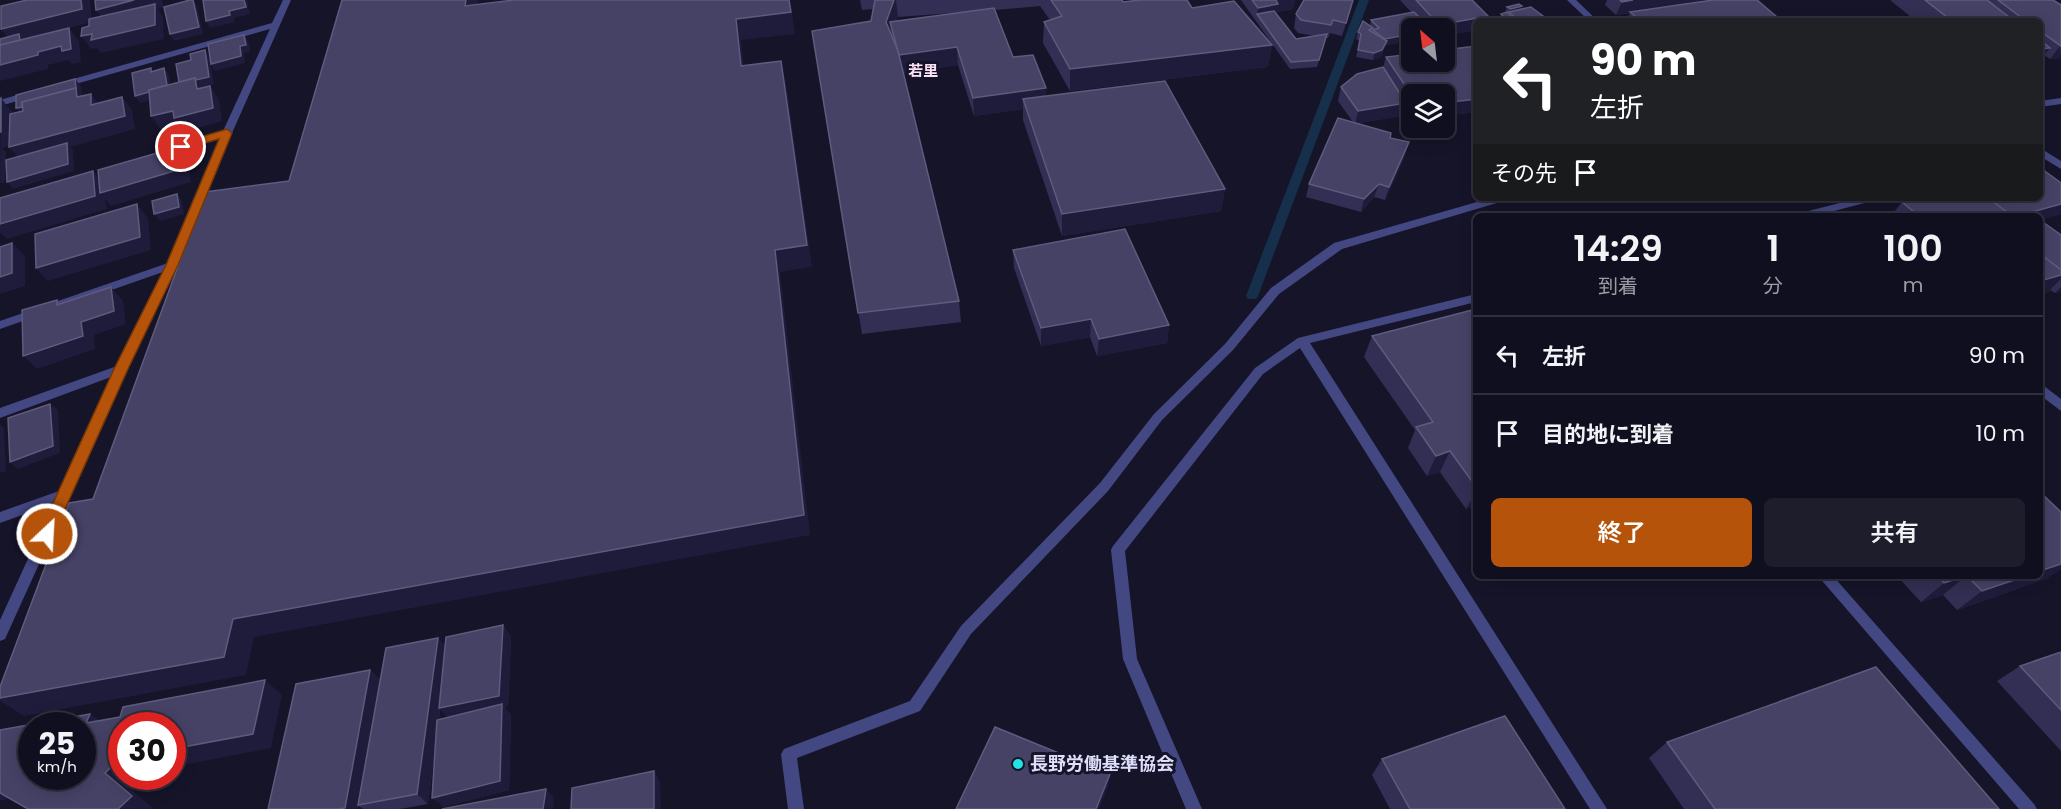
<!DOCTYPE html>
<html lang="ja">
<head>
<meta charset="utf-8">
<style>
  body { margin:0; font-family:Poppins,"Noto Sans JP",sans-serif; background:#1e1d2c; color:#f1f3f6; height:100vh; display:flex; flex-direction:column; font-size:22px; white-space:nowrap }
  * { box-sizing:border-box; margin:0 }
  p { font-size:20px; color:#9c9ca4 }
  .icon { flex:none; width:33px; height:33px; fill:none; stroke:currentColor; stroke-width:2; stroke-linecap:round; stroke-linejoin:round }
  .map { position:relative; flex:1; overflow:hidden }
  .sheet { position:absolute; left:1473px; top:213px; width:570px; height:366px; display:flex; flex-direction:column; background:#100f1f; border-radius:9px; box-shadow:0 3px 15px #0003,0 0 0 2px #302f3d }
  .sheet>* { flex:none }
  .hud { position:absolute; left:1473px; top:18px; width:570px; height:183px; border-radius:9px; box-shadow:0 3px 15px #0003,0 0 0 2px #302f3d; background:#202124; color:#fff; overflow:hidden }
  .needle { width:39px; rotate:332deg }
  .tools { position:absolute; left:1401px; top:18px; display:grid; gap:12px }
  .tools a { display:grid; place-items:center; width:54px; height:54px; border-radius:9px; background:#100f1f; box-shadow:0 3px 15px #0003,0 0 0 2px #302f3d; font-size:30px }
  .speed { position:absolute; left:18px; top:712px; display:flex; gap:12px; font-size:30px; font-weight:700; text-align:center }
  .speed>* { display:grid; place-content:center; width:78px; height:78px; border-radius:50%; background:#100f1f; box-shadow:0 3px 15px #0003,0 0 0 2px #302f3d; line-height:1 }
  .speed small { font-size:15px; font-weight:400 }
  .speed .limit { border:9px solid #d22; background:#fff; color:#111 }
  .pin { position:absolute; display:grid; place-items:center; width:51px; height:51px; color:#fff; margin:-26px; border:3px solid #fff; border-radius:50%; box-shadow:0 2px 6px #0007 }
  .me { position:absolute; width:66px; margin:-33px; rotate:25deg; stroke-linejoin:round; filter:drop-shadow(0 0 4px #0008) }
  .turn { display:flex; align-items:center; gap:21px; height:126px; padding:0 18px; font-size:27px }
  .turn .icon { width:78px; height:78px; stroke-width:2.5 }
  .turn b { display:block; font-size:42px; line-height:51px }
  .then { display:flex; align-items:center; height:57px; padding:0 18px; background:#0003; gap:12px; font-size:22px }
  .eta { display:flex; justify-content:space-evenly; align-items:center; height:102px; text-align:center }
  .eta b { font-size:36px; font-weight:600; line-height:42px }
  .cta { display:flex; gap:12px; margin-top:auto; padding:12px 18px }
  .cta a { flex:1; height:69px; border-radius:9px; background:#b45309; color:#fff; font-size:24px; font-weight:600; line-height:69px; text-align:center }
  .cta a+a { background:#1e1d2c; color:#f1f3f6 }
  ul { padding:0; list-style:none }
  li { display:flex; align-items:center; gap:18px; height:78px; padding:0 18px; border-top:2px solid #302f3d }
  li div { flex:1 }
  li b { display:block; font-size:22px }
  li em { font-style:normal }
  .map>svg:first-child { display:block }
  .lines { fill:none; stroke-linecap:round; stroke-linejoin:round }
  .stream { fill:#162f4b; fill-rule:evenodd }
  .street { fill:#444882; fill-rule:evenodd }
  .wall { fill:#332f54; fill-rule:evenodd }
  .shaded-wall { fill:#1f1c3b }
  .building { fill:#464266; stroke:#5e5b7d; stroke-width:1.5; fill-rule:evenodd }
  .route { fill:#b45309; stroke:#753606; stroke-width:1.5 }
  .poi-dot { fill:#21e4e5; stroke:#151429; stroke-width:2 }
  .labels { text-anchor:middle; stroke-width:6; stroke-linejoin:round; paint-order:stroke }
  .far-quarter-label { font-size:15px; font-weight:bold; fill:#fbe1f4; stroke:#151429 }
  .near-poi-label { font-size:18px; font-weight:bold; fill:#e0dffb; stroke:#151429; text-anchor:start }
</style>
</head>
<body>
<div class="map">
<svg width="2061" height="809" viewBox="0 0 2061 809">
  <rect width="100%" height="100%" fill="#151429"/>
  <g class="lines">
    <polygon class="stream" points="1359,0 1369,0 1258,296 1256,299 1248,299 1246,296"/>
    <g class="street">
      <polygon points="283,0 291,0 232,133 177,265 127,369 71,492 72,494 69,498 5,639 0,641 0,620 53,504 0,523 0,512 59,491 111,377 0,418 0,408 117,366 163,272 0,329 0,321 168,263 220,138 165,155 160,152 162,150 223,131 270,29 65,87 59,87 57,85 59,83 272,23"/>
      <polygon points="1567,0 1576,0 1598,21 1589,21"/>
      <polygon points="31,91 34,92 34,96 0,106 0,100"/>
      <polygon points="2061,98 2061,104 2040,107 2040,101"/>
      <polygon points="2045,151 2061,161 2061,169 2043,158 2040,158 2040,152"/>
      <polygon points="1491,198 1508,198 1507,200 1342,249 1279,294 1233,350 1162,420 1108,491 971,634 920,711 797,758 804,809 788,809 781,754 784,749 910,701 961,626 1100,483 1154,414 1225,344 1271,288 1334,243"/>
      <polygon points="1859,198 1877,198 1876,200 1815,216 1796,216 1797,214"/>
      <polygon points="1476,294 1476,302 1310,343 1607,809 1590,809 1300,348 1263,374 1125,551 1137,659 1202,809 1186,809 1123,659 1111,550 1113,546 1255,368 1298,338"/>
      <polygon points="2040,383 2061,399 2061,411 2040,395"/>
      <polygon points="1818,576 1833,576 2034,804 2037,809 2019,809"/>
    </g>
  </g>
  <g class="wall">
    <path d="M860 0H1122L1123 2 1192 8 1272 45 1268 67 1070 91 1043 43 1044 22 1050 20 1040 6 995 10 1013 57 1046 96 1225 189 1221 211 1062 236 1023 120V109L974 116 958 65 903 73 959 301 961 322 862 334 812 31 871 21 873 9 862 10ZM966 12 896 21 898 17Z"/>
    <polygon points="1241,0 1296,0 1295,0 1293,9 1277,12 1276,14 1296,39 1315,36 1298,33 1294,28 1296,14 1354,0 1342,36 1330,33 1328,38 1326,38 1317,67 1290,69"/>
    <polygon points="1400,0 1472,0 1476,21 1476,30 1444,36 1444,28 1412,28 1412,41 1385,45 1381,57 1373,60 1356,57 1360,41 1356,39 1358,32 1370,25 1371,20 1412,13"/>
    <polygon points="1607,0 1702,0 1650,9 1775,21 1626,21 1630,13 1616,15 1605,5"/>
    <polygon points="1890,0 2053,0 2061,5 2061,58 2050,59 2044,55 2040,60 2040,21 1916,21"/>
    <polygon points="1522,6 1521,9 1541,21 1498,21 1501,14 1505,13 1507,7"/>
    <polygon points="1476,46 1476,112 1444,116 1412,94 1412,116 1405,106 1402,116 1358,123 1390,138 1405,156 1385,200 1374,197 1361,212 1306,197 1309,184 1353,122 1338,101 1341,87 1383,68 1386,57"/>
    <polygon points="2061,183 2061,214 2040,220 2040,216 1891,216 1902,202"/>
    <polygon points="2040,220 2061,235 2061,291 2055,293 2050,290 2048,292 2040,294"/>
    <polygon points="1013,250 1169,325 1167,343 1097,356 1090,337 1041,346 1014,268"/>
    <polygon points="1476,309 1476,506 1466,509 1440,472 1427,476 1408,448 1415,430 1364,357 1372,336"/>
    <polygon points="1897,576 2040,576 2048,578 1957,610 1943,595 1921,602"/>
    <path d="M503 625 511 637 508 706 504 707 511 715 509 790 443 807 436 741 428 804 400 809H363L359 806 358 809H268L370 670 380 680 438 638 445 646ZM440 709 448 717 439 719Z"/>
    <polygon points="2061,652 2061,751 1997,681 2020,666"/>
    <polygon points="1667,742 1999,809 1684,809 1649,758"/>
    <polygon points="1382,759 1565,809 1390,809 1372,775"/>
  </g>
  <g class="shaded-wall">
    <polygon points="81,0 90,0 92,22 69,28 79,41 81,62 72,64 69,60 48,65 48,69 0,81 0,65 38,52 69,28 11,42 1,29"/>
    <polygon points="134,0 162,0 164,8 158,9 163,17 164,39 101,53 97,48 91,49 81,36 92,34 105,23 96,10"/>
    <polygon points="193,0 197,6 203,34 174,41 170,34"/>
    <polygon points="244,0 247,0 250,14 234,18 235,22 210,28 206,21 229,11"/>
    <polygon points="466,0 478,0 474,27 465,6"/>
    <polygon points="790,0 795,34 741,40 746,88 741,66 736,19"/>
    <polygon points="894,0 896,0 898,17 892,32 890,22 891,35 886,22"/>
    <polygon points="1276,0 1296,0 1295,0 1293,9 1277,12 1276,17 1257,14 1258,8"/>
    <polygon points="1353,0 1354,0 1342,36 1346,23"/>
    <polygon points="1633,0 1702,0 1616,15 1622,2"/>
    <polygon points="1522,6 1519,13 1509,13 1511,9"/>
    <polygon points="1488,16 1486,21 1476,21 1476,30 1444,36 1444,28 1438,28 1439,25"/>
    <polygon points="1543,16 1541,21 1528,21"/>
    <polygon points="1777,17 1775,21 1755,21"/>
    <polygon points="1412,34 1412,41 1385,45 1381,57 1373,60 1374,53 1385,39"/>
    <polygon points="244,35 249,42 250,52 244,53 245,63 215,71 211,64 240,46"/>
    <polygon points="1272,45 1268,67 1070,91 1070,69"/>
    <polygon points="2060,46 2061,58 2050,59"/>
    <polygon points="957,47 958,65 900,73 898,55"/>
    <polygon points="2050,48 2040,60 2040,49"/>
    <polygon points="205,50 209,57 214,84 201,87 204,91 184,92"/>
    <polygon points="781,61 786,83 812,267 780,272 810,535 254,637 246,675 24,716 0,701 0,698 233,619 775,250"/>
    <polygon points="164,68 169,75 172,95 140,103 135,96"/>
    <polygon points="75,79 81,86 82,95 87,101 22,115 16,108"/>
    <polygon points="210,86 219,99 222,121 184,132 179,125 161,130 151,116 173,111"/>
    <polygon points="1046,88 1046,106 1023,99 1023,109 974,116 973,98"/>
    <polygon points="91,94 101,107 91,105"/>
    <polygon points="122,97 132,110 135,129 70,147 73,150 74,171 13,189 7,182 21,160 9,147"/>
    <polygon points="1,98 12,112 13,145 2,148 6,153 5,182 0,183"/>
    <polygon points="1476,99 1476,112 1444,116 1444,103"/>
    <polygon points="1406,103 1402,116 1355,124 1358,111"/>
    <polygon points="1409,142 1405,156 1385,200 1389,187"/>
    <polygon points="178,147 188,160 191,182 111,206 105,199 107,209 7,239 0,232 0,224 93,171 104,185"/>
    <polygon points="1379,184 1374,197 1361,212 1364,199"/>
    <polygon points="1225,189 1221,211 1062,236 1062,214"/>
    <polygon points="177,194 182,201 184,214 160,221 154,214"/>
    <polygon points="137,204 148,218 151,250 48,281 36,268"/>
    <polygon points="2061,204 2061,214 2040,220 2040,216 2018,216"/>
    <polygon points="12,243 25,256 25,286 0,294 0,277"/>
    <polygon points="2061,275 2061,279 2048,292 2040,294 2040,281"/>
    <polygon points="111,287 123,301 126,324 94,335 95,349 37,369 23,356 81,322"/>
    <polygon points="2061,287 2061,291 2055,293"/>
    <polygon points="1091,319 1090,337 1041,346 1041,328"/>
    <polygon points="1169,325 1167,343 1097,356 1099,339"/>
    <polygon points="50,404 58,410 60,453 18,469 10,462"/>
    <polygon points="0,424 4,428 6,471 0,473"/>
    <polygon points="1450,451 1440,472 1427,476 1436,456"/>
    <polygon points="1476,492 1476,506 1466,509"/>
    <polygon points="2061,564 2061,569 2048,578 1957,610 1982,591 2026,576 2040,576 2040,571"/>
    <polygon points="1966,576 1943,595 1921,602 1944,583"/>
    <polygon points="503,625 511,637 508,706 504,707 511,715 509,790 443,807 432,798 449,719 440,709 428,804 417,794 438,638 448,649"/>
    <polygon points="370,670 381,681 358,809 338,809"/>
    <polygon points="265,680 282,695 271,748 172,767 172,749"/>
    <polygon points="90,714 111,728 86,723"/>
    <polygon points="122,759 122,777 136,777 127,786 154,809 118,809 105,773 118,760"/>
    <polygon points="654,771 660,781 661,809 654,809"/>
    <polygon points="1110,774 1108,787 1099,809 1096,809"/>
    <polygon points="546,789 554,798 553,809 543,809"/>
    <polygon points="0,793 11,798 0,801"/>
  </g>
  <g class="building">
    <polygon points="27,0 81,0 82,9 1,29 1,6"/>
    <polygon points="95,0 134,0 96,10"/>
    <polygon points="190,0 193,0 199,27 170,34 164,7"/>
    <polygon points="203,0 244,0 246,7 229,11 230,15 206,21"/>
    <polygon points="342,0 466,0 465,6 514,0 789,0 791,12 736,19 741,66 781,61 807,245 775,250 804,515 233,619 224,657 0,698 0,687 69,503 93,499 205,192 289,181"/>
    <polygon points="875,0 894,0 886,22 898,51 959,301 858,313 812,31 871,21"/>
    <polygon points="1051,0 1122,0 1123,2 1140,0 1187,0 1192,8 1234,1 1272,45 1070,69 1044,22 1062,16"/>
    <polygon points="1252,0 1276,0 1278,4 1258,8"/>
    <polygon points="1304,0 1353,0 1346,23 1333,20 1331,25 1301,20 1296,14"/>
    <polygon points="1416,0 1472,0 1488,16 1439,25"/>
    <polygon points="1620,0 1633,0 1622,2"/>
    <polygon points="1713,0 1757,0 1777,17 1755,21 1641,21 1630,12"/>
    <polygon points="1925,0 1987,0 2014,21 1952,21"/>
    <polygon points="1998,0 2053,0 2061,5 2061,46 2040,31 2040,21 2026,21"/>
    <polygon points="155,4 155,25 91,40 92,34 81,36 82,28 89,26 89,19"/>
    <polygon points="1519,4 1522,6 1511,9 1507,7"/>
    <polygon points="1531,7 1543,16 1528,21 1519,21 1509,12"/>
    <polygon points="994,8 1013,57 1033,55 1046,88 973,98 957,47 899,55 890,22"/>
    <polygon points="1274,11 1296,39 1327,34 1319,60 1291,62 1257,14"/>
    <polygon points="1414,12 1430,28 1412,28 1412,34 1385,39 1373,30 1379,28 1371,20"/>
    <polygon points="1507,12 1516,21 1508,21 1501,14"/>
    <polygon points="1363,21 1373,28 1369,30 1387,41 1382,50 1374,53 1358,50 1361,34 1358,32"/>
    <polygon points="69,28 71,49 62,51 61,46 38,52 38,55 0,65 0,45"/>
    <polygon points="19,34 20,40 0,45 0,39"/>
    <polygon points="244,35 246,45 240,46 241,56 211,64 208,44"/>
    <polygon points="2040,40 2050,48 2040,49"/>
    <polygon points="1476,46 1476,99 1444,103 1444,94 1412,94 1412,96 1386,57 1412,54 1412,62 1444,62 1444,50"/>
    <polygon points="205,50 209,77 196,80 195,78 179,82 176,64 191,60 190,54"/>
    <polygon points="1383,67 1406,103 1358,111 1341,87 1357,74"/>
    <polygon points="151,68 151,72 164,68 167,85 149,90 149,92 135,96 132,73"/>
    <polygon points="195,78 197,89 210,86 213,108 174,118 173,111 151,116 149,90"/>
    <polygon points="75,79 76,88 22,102 22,107 16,108 16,95"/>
    <polygon points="1165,81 1225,189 1062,214 1023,99"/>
    <polygon points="76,88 77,97 91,94 91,105 122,97 125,116 9,147 10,114 23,111 22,102"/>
    <polygon points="1,98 1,132 0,132 0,99"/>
    <polygon points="1338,118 1391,133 1390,138 1409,142 1389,187 1379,184 1364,199 1309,184"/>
    <polygon points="67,143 68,164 7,182 6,160"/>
    <polygon points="178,147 181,169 100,193 98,170"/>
    <polygon points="2042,169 2061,183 2061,204 2018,216 2006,216 2008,213 1988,198 2040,198 2040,170"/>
    <polygon points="93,171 95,196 0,224 0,198"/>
    <polygon points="177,194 179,207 154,214 152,201"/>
    <polygon points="1917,198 1988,198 2008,213 2002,215 2003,216 1919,216 1902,202"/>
    <polygon points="137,204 140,237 36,268 35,234"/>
    <polygon points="2040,220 2061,235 2061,270 2040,254"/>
    <polygon points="1125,229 1169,325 1099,339 1091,319 1041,328 1013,250"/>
    <polygon points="12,243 12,273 0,277 0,247"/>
    <polygon points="2040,254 2061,270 2061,275 2040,281"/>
    <polygon points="111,287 114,311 81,322 83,336 23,356 22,310 57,300 57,305"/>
    <polygon points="1476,309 1476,487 1450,451 1436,456 1416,427 1433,422 1372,336"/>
    <polygon points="50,404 53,446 10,462 8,418"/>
    <polygon points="2040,492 2061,512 2061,564 2040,571"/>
    <polygon points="1937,576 1966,576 1944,583"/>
    <polygon points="1967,576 2026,576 1982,591"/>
    <polygon points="503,625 499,696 439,708 446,637"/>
    <polygon points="438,638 417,794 358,805 386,648"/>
    <polygon points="2061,652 2061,710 2020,666"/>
    <polygon points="1876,667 1999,809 1715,809 1667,742"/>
    <polygon points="370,670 345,808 338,809 268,809 296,684"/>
    <path d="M265 680 253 734 172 749V726H122V759L118 760 105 773 132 796 118 809H28L0 793V730L90 714 86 723 120 717 123 707ZM32 726H82V777H32Z"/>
    <polygon points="502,704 500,781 432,798 437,720"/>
    <polygon points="1505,716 1565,809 1409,809 1410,809 1382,759"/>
    <polygon points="995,727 1110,774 1096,809 956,809"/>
    <polygon points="654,771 654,809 571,809 572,788"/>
    <polygon points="546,789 543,809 442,809"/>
  </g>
  <polygon class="route" points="227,129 232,133 178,265 128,369 52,538 47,540 42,538 39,534 114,369 166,265 219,139 181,150 176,147 177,144"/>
  <circle class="poi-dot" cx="1018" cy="764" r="6"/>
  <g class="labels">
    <g class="far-quarter-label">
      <text x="923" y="76">若里</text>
    </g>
    <g class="near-poi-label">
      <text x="1030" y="770">長野労働基準協会</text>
    </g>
  </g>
</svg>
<div class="tools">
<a><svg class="needle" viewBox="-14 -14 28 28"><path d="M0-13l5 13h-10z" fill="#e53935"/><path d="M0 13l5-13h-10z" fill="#9c9ca4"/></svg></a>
<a><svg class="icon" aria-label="layers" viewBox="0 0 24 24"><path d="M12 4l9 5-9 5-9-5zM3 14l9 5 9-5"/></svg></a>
</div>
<div class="speed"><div>25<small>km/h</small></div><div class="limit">30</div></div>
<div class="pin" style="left:181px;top:147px;background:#d93025"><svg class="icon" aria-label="arrive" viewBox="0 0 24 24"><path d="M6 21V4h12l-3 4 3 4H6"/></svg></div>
<svg class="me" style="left:47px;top:534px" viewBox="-20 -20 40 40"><circle r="17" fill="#b45309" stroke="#fff" stroke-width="3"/><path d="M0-11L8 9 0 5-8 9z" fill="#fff"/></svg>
<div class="hud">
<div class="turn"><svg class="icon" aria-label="left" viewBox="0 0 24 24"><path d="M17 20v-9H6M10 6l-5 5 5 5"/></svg><div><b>90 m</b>左折</div></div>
<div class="then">その先<svg class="icon" aria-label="arrive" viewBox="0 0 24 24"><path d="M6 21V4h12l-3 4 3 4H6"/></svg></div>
</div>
<section class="sheet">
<div class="eta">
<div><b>14:29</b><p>到着</p></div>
<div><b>1</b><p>分</p></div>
<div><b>100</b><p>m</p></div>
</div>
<ul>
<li><svg class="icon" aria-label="left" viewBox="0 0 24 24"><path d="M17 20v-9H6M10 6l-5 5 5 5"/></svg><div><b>左折</b></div><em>90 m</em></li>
<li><svg class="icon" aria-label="arrive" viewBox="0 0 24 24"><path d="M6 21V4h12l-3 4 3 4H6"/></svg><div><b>目的地に到着</b></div><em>10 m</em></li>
</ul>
<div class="cta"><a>終了</a><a>共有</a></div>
</section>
</div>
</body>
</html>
